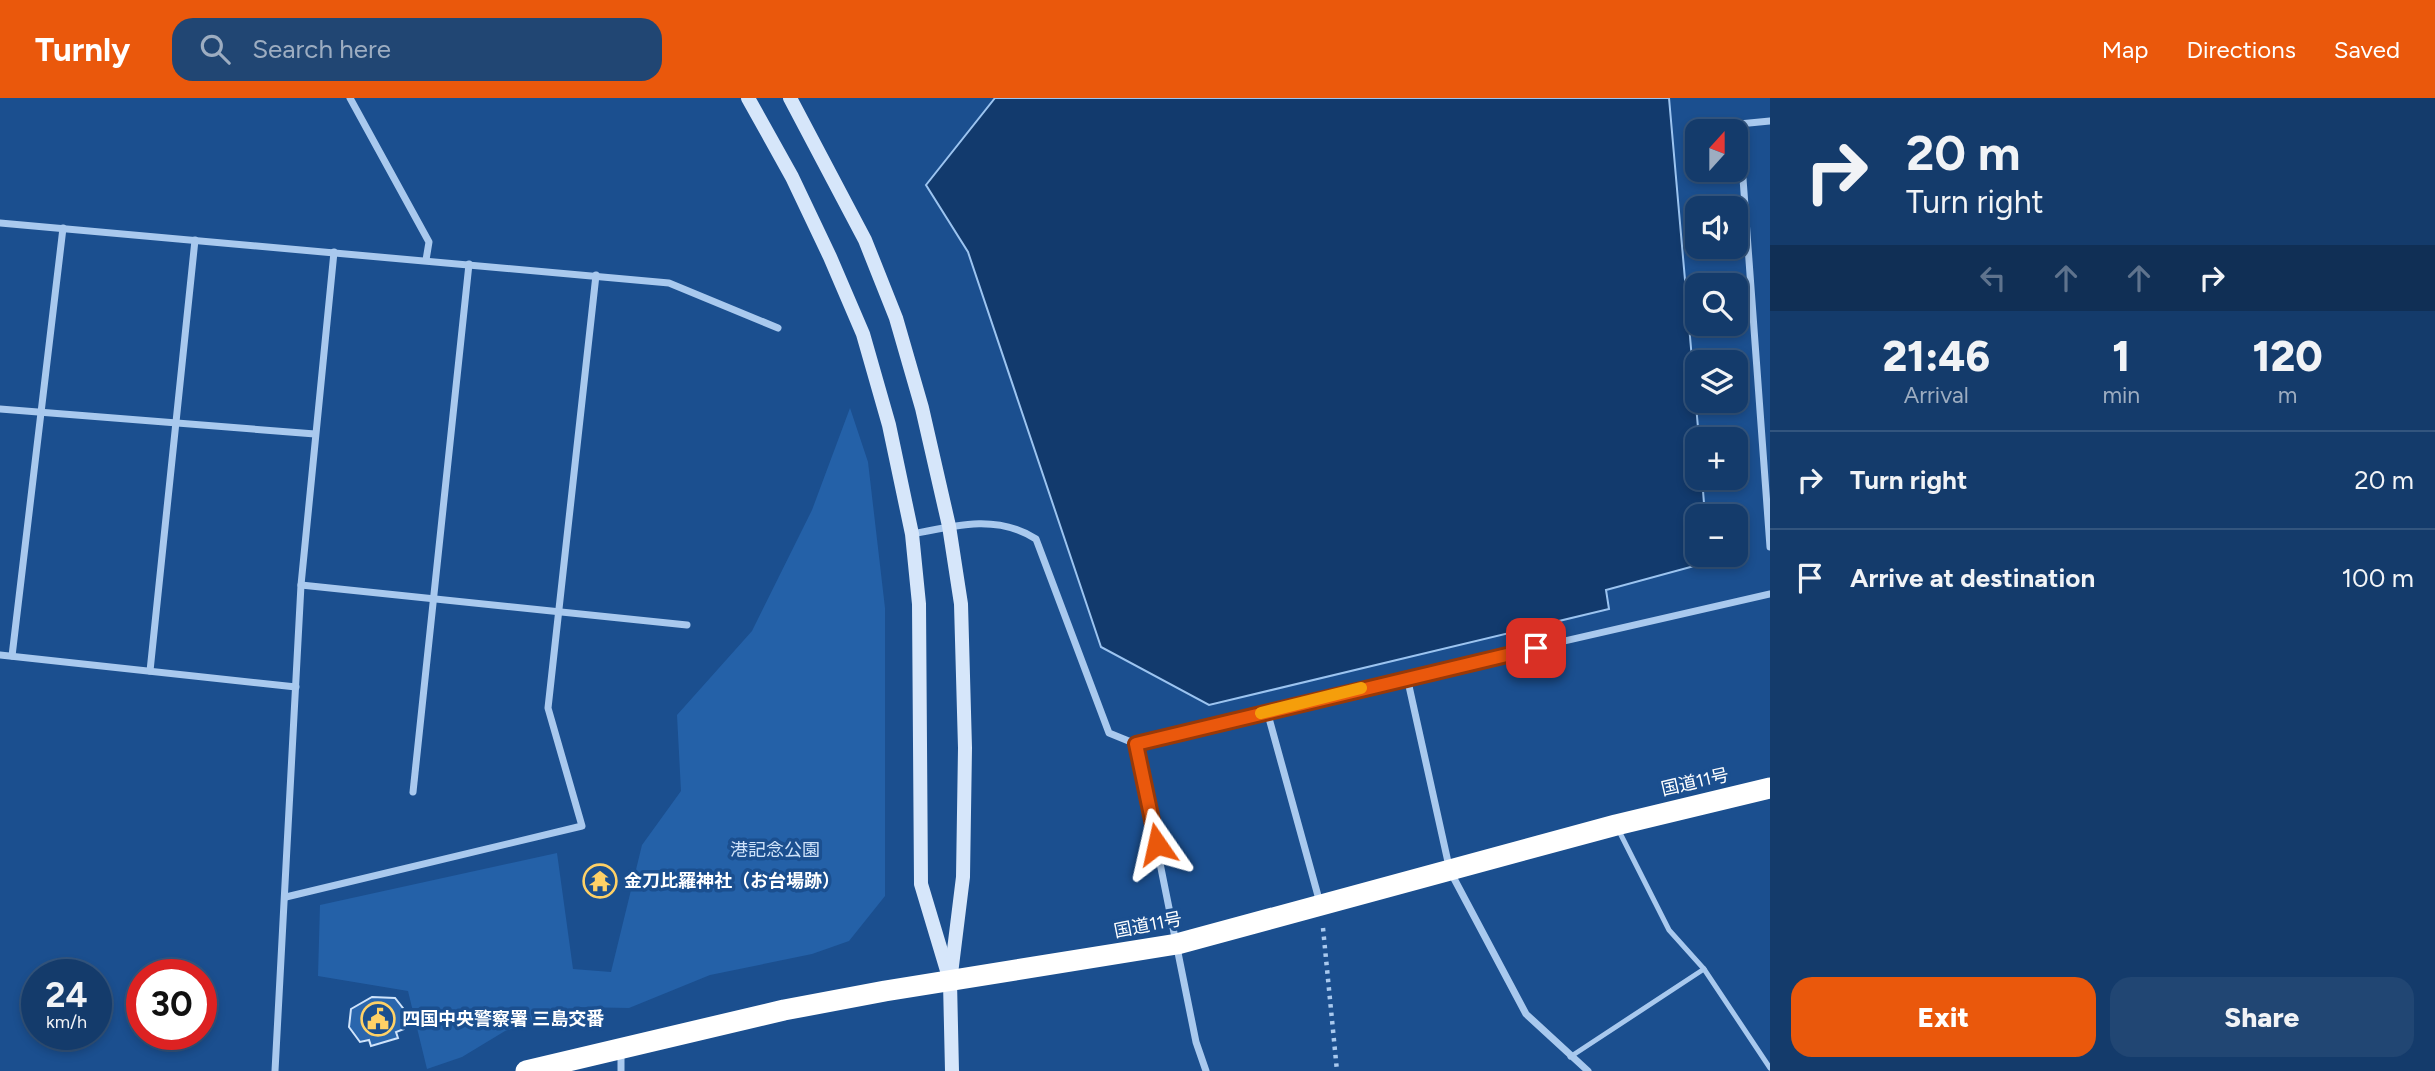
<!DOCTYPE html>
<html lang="en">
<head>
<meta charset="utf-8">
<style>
  body { margin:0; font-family:Figtree,"Noto Sans JP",sans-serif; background:#214673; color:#f1f3f6; height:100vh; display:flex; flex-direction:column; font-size:26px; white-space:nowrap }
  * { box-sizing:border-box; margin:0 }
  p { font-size:23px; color:#9dadc1 }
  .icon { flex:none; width:38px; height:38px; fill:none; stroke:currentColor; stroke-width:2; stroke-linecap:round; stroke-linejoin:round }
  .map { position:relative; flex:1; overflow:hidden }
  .side { display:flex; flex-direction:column; background:#143b6b; width:665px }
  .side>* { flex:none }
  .hud { background:#143b6b; color:#f1f3f6; overflow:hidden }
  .needle { width:46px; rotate:21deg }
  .buttons { position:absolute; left:1685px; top:21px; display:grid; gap:14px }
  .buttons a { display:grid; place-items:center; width:63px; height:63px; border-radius:14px; background:#143b6b; box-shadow:0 4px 10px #0003,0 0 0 2px #33557e; font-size:35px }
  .speed { position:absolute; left:21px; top:861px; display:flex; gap:14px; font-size:35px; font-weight:700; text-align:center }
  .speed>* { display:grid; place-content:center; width:91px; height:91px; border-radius:50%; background:#143b6b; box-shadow:0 4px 10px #0003,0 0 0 2px #33557e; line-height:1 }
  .speed small { font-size:18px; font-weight:400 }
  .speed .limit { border:10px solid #d22; background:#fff; color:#111 }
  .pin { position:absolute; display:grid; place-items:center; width:60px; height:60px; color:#fff; margin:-30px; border-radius:14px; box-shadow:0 4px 10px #0006 }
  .me { position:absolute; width:77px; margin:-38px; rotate:349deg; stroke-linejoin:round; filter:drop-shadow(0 0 5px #0008) }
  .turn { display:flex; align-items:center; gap:24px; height:147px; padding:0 21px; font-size:32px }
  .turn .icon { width:91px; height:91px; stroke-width:2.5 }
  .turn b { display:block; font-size:49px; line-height:60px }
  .lanes { display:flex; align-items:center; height:66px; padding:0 21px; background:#0003; justify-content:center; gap:35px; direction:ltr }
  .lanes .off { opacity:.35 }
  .eta { display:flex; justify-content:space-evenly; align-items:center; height:119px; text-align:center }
  .eta b { font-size:42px; font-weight:800; line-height:49px }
  .button { display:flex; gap:14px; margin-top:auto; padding:14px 21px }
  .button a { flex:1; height:80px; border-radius:21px; background:#ea580c; color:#fff; font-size:28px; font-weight:800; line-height:80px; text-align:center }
  .button a+a { background:#214673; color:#f1f3f6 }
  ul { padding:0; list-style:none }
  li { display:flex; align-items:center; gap:21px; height:98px; padding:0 21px; border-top:2px solid #33557e }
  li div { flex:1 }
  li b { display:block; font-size:26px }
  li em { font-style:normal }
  header { display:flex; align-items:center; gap:42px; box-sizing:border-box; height:98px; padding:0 35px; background:#ea580c; color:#fff }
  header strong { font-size:33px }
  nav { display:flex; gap:38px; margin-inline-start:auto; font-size:24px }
  .search { width:490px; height:63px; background:#214673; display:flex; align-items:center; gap:18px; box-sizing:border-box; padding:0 24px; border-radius:21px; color:#9dadc1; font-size:26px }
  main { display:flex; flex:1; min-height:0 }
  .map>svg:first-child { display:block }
  .green { fill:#2461a8 }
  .water { fill:#123a6d; stroke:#9cc4f0; stroke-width:2 }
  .building { fill:#2a66ad; stroke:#cfe3fa; stroke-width:2 }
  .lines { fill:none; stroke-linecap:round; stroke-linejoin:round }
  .path { stroke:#a9c9ee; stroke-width:4.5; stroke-dasharray:3.5 5; stroke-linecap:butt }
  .lane { stroke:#a9c9ee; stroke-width:5 }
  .street { stroke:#a9c9ee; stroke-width:7 }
  .secondary { stroke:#d6e6fa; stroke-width:14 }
  .highway { stroke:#fff; stroke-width:21 }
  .route-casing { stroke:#983908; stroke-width:18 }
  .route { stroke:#ea580c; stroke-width:12 }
  .slow { stroke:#f59e0b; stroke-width:12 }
  .labels { text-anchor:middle; stroke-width:7; stroke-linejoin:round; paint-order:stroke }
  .street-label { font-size:18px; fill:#fff; stroke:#1b4f8f }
  .park-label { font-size:18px; fill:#cfe3fa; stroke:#1b4f8f }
  .poi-label { font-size:18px; font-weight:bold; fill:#fff; stroke:#1b4f8f; text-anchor:start }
</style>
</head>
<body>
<header>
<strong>Turnly</strong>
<div class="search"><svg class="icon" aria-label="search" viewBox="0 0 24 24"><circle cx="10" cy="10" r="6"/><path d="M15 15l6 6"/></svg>Search here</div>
<nav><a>Map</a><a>Directions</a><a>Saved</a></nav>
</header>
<main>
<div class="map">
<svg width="1770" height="973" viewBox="0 0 1770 973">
  <rect width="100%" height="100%" fill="#1b4f8f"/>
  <polygon class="green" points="850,310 868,364 885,510 885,798 849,843 812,856 710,877 629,910 578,909 505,933 462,959 427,971 408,893 318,878 320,807 557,755 573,871 611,874 642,747 681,693 677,617 752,533 812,412"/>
  <polygon class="water" points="995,0 1669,0 1699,341 1698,380 1702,380 1705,418 1698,418 1698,457 1709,457 1709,464 1606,492 1609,511 1209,607 1101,549 968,154 926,87"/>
  <polygon class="building" points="372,899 395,900 406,914 404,931 396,934 398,940 371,948 369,942 360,944 349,929 351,911"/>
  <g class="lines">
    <polyline class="path" points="1323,830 1337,973"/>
    <g class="lane">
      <polyline points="1619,733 1669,832 1704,871 1770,970"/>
      <polyline points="1570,959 1704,871"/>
    </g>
    <g class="street">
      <polyline points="350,0 429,144 426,162"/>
      <polyline points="1770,23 1739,26 1770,449"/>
      <polyline points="0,125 669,185 778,230"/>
      <polyline points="0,311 315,336"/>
      <path d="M913 436C955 427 998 416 1036 441L1109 635 1136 646 1407 579 1770 496"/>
      <polyline points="301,487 687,527"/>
      <polyline points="0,557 296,589"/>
      <polyline points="12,558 63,130"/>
      <polyline points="150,573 195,142"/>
      <polyline points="1407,579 1450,773 1526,916 1588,973"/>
      <polyline points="1267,613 1320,805"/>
      <polyline points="1136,646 1196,944 1206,973"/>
      <polyline points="413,694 469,166"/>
      <polyline points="286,799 582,728 548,610 596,177"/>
      <polyline points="275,973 301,487 334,154"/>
      <polyline points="621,973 621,953"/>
    </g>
    <g class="secondary">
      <polyline points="748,0 792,79 830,159 863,236 889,327 912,436 919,506 921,786 948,876"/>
      <polyline points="790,0 865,142 896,220 922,310 949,428 961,506 965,650 963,779 950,884 952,973"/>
    </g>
    <polyline class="highway" points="526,973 784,912 885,893 1177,846 1616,727 1770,690"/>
  </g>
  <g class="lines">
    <defs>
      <polyline id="route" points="1157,746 1136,646 1536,550"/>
    </defs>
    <use href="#route" class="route-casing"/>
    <use href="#route" class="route"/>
    <polyline class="slow" points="1261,615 1361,590"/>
  </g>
  <defs>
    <symbol id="temple-ring" viewBox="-11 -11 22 22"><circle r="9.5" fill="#1b4f8f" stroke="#ffd166" stroke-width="1.5"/><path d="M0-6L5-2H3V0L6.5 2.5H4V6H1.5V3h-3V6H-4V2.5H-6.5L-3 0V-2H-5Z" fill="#ffd166"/></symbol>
    <symbol id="civic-ring" viewBox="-11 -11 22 22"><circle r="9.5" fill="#1b4f8f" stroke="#ffd166" stroke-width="1.5"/><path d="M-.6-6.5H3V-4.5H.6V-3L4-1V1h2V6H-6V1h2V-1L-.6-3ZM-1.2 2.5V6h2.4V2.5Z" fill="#ffd166"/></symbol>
  </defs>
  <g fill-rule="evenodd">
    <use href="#temple-ring" x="581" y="764" width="38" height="38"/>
    <use href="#civic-ring" x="359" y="902" width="38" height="38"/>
  </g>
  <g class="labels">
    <g class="street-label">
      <text transform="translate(1695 684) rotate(-13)" y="6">国道11号</text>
      <text transform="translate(1148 827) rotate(-11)" y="6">国道11号</text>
    </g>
    <g class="park-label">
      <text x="775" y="758">港記念公園</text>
    </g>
    <g class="poi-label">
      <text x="624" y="789">金刀比羅神社（お台場跡）</text>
      <text x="402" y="927">四国中央警察署 三島交番</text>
    </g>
  </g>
</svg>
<div class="buttons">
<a><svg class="needle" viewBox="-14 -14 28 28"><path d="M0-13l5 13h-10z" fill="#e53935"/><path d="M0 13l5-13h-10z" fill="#9dadc1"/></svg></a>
<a><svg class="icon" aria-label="sound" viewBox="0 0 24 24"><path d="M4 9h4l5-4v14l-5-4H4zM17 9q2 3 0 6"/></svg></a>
<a><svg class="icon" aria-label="search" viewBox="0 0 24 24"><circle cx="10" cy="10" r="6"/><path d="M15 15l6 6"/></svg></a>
<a><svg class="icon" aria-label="layers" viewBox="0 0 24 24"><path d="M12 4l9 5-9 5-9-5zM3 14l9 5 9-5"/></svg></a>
<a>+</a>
<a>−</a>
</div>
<div class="speed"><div>24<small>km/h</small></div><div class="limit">30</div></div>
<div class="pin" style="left:1536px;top:550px;background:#d93025"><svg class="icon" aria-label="arrive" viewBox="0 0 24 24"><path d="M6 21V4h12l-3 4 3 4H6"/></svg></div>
<svg class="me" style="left:1157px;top:746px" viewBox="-20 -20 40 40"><path d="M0-17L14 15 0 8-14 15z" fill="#ea580c" stroke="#fff" stroke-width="4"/></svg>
</div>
<section class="side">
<div class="hud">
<div class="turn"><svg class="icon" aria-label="right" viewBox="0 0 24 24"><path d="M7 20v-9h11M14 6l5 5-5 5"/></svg><div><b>20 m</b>Turn right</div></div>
<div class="lanes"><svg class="icon off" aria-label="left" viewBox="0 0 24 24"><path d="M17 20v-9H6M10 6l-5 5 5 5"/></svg><svg class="icon off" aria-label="ahead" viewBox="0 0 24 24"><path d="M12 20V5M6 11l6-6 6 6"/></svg><svg class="icon off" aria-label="ahead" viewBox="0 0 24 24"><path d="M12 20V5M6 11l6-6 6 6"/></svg><svg class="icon" aria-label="right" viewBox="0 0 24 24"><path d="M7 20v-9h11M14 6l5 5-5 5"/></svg></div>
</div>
<div class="eta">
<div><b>21:46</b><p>Arrival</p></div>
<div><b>1</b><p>min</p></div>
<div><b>120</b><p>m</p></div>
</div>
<ul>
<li><svg class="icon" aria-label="right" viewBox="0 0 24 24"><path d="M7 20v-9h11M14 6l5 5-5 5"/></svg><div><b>Turn right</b></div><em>20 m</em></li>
<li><svg class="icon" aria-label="arrive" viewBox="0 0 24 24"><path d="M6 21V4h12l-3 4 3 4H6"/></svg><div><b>Arrive at destination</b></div><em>100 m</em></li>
</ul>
<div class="button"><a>Exit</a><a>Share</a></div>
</section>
</main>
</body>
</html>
